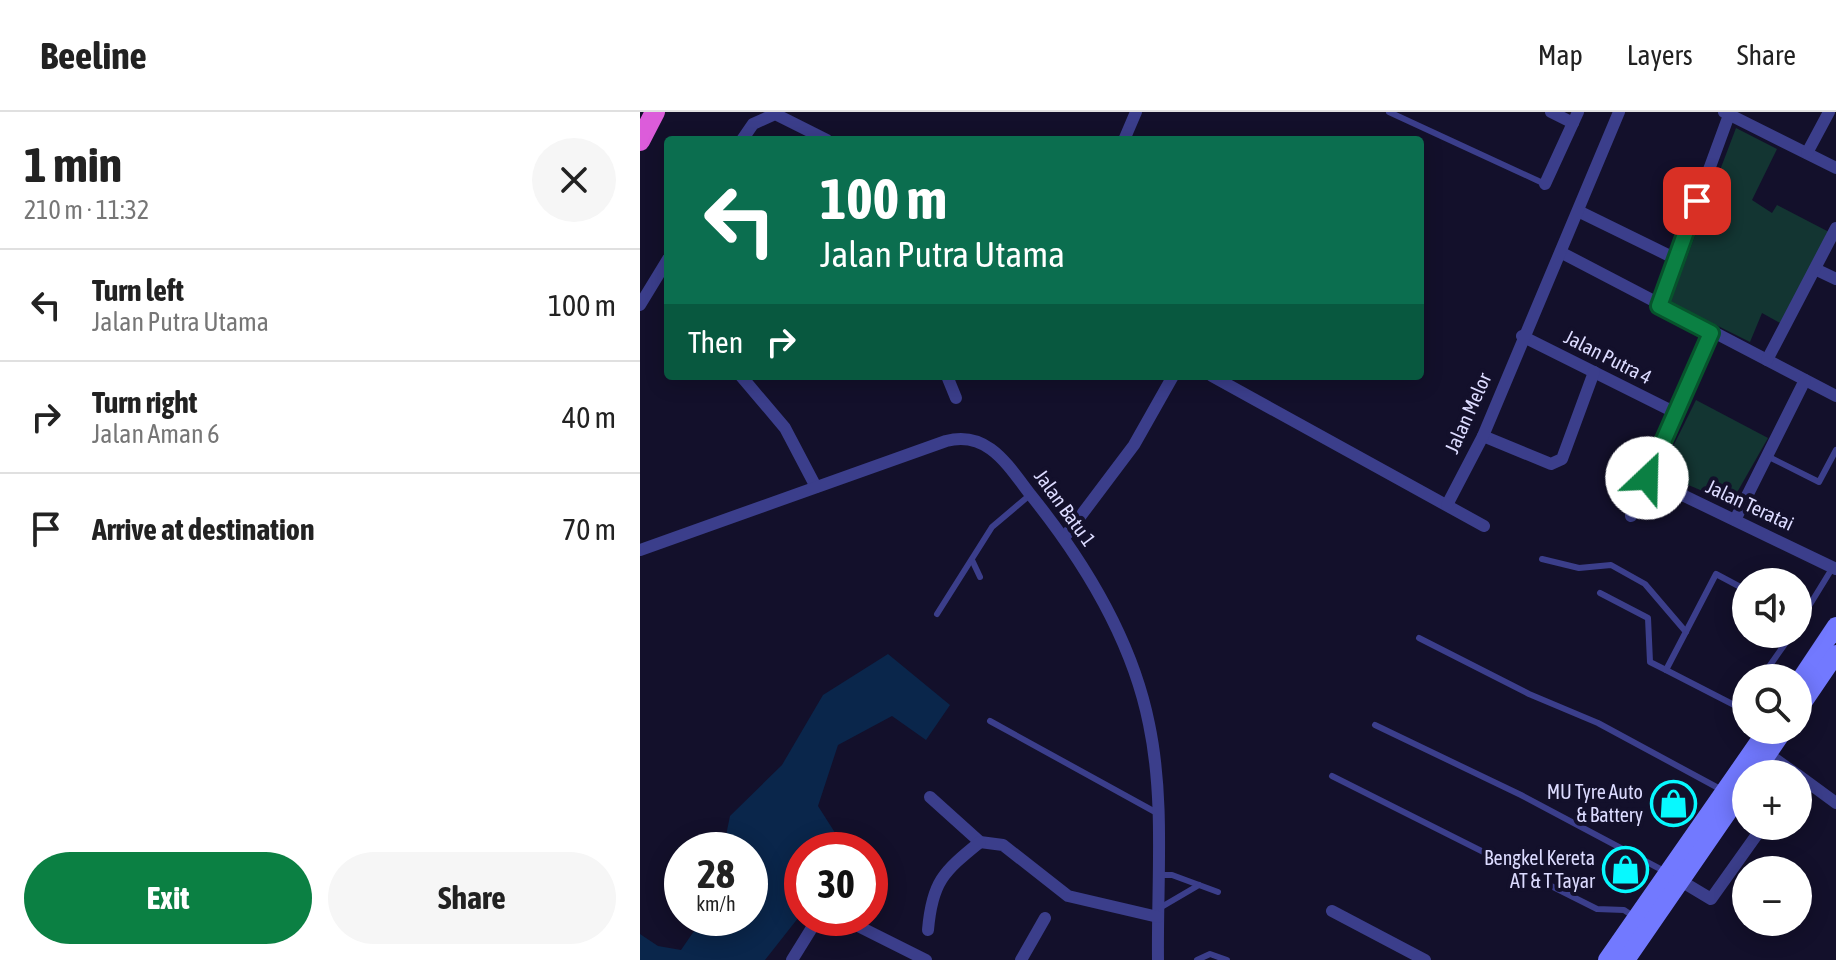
<!DOCTYPE html>
<html lang="en">
<head>
<meta charset="utf-8">
<style>
  body { margin:0; font-family:"Asap Condensed",sans-serif; background:#f6f6f6; color:#222; height:100vh; display:flex; flex-direction:column; font-size:30px; white-space:nowrap }
  * { box-sizing:border-box; margin:0 }
  p { font-size:26px; color:#767676 }
  .icon { flex:none; width:44px; height:44px; fill:none; stroke:currentColor; stroke-width:2; stroke-linecap:round; stroke-linejoin:round }
  .map { position:relative; flex:1; overflow:hidden }
  .panel { display:flex; flex-direction:column; background:#fff; width:640px }
  .panel>* { flex:none }
  .top-card { position:absolute; left:24px; top:24px; width:760px; height:244px; border-radius:8px; box-shadow:0 4px 20px #0003; background:#0b6e4f; color:#fff; overflow:hidden }
  .buttons { position:absolute; left:1092px; top:456px; display:grid; gap:16px }
  .buttons a { display:grid; place-items:center; width:80px; height:80px; border-radius:50%; background:#fff; box-shadow:0 4px 20px #0003; font-size:40px }
  .speed { position:absolute; left:24px; top:720px; display:flex; gap:16px; font-size:40px; font-weight:700; text-align:center }
  .speed>* { display:grid; place-content:center; width:104px; height:104px; border-radius:50%; background:#fff; box-shadow:0 4px 20px #0003; line-height:1 }
  .speed small { font-size:20px; font-weight:400 }
  .speed .limit { border:12px solid #d22; background:#fff; color:#111 }
  .pin { position:absolute; display:grid; place-items:center; width:68px; height:68px; color:#fff; margin:-34px; border-radius:16px; box-shadow:0 4px 12px #0006 }
  .me { position:absolute; width:88px; margin:-44px; rotate:24deg; stroke-linejoin:round; filter:drop-shadow(0 0 6px #0008) }
  .turn { display:flex; align-items:center; gap:28px; height:168px; padding:0 24px; font-size:36px }
  .turn .icon { width:104px; height:104px; stroke-width:2.5 }
  .turn b { display:block; font-size:56px; line-height:68px }
  .then { display:flex; align-items:center; height:76px; padding:0 24px; background:#0003; gap:16px; font-size:30px }
  .round { display:grid; place-items:center; flex:none; width:84px; height:84px; border-radius:42px; background:#f6f6f6 }
  .headline { display:flex; align-items:center; justify-content:space-between; height:136px; padding:0 24px }
  h1 { font-size:48px; font-weight:700; line-height:60px }
  .cta { display:flex; gap:16px; margin-top:auto; padding:16px 24px }
  .cta a { flex:1; height:92px; border-radius:48px; background:#0b8043; color:#fff; font-size:32px; font-weight:700; line-height:92px; text-align:center }
  .cta a+a { background:#f6f6f6; color:#222 }
  ul { padding:0; list-style:none }
  li { display:flex; align-items:center; gap:24px; height:112px; padding:0 24px; border-top:2px solid #e0e0e0 }
  li div { flex:1 }
  li b { display:block; font-size:30px }
  li em { font-style:normal }
  header { display:flex; align-items:center; gap:48px; box-sizing:border-box; height:112px; padding:0 40px; background:#fff; border-bottom:2px solid #e0e0e0 }
  header strong { font-size:38px }
  nav { display:flex; gap:44px; margin-inline-start:auto; font-size:28px }
  main { display:flex; flex:1; min-height:0 }
  .map>svg:first-child { display:block }
  .green { fill:#133532 }
  .water { fill:#0a264b }
  .lines { fill:none; stroke-linecap:round; stroke-linejoin:round }
  .service { stroke:#3b3e8b; stroke-width:6 }
  .minor { stroke:#3b3e8b; stroke-width:12 }
  .secondary { stroke:#7279ff; stroke-width:18 }
  .trunk { stroke:#dc5cda; stroke-width:20 }
  .route-casing { stroke:#07532c; stroke-width:20 }
  .route { stroke:#0b8043; stroke-width:14 }
  .labels { text-anchor:middle; stroke-width:8; stroke-linejoin:round; paint-order:stroke }
  .street-label { font-size:20px; fill:#dcdbff; stroke:#13102b }
  .poi-label { font-size:20px; fill:#dcdbff; stroke:#13102b; text-anchor:end }
</style>
</head>
<body>
<header>
<strong>Beeline</strong>
<nav><a>Map</a><a>Layers</a><a>Share</a></nav>
</header>
<main>
<section class="panel">
<div class="headline"><div><h1>1 min</h1><p>210 m · 11:32</p></div><a class="round"><svg class="icon" aria-label="close" viewBox="0 0 24 24"><path d="M6 6l12 12M18 6L6 18"/></svg></a></div>
<ul>
<li><svg class="icon" aria-label="left" viewBox="0 0 24 24"><path d="M17 20v-9H6M10 6l-5 5 5 5"/></svg><div><b>Turn left</b><p>Jalan Putra Utama</p></div><em>100 m</em></li>
<li><svg class="icon" aria-label="right" viewBox="0 0 24 24"><path d="M7 20v-9h11M14 6l5 5-5 5"/></svg><div><b>Turn right</b><p>Jalan Aman 6</p></div><em>40 m</em></li>
<li><svg class="icon" aria-label="arrive" viewBox="0 0 24 24"><path d="M6 21V4h12l-3 4 3 4H6"/></svg><div><b>Arrive at destination</b></div><em>70 m</em></li>
</ul>
<div class="cta"><a>Exit</a><a>Share</a></div>
</section>
<div class="map">
<svg width="1196" height="848" viewBox="0 0 1196 848">
  <rect width="100%" height="100%" fill="#13102b"/>
  <g class="green">
    <polygon points="1096,16 1137,37 1112,88 1132,101 1137,93 1189,120 1142,212 1122,201 1110,230 1030,190"/>
    <polygon points="1056,288 1128,326 1091,391 1020,361"/>
  </g>
  <polygon class="water" points="248,542 310,593 286,628 252,604 198,633 178,694 206,738 162,738 162,801 125,848 0,848 0,822 18,834 41,838 63,806 110,806 110,738 83,738 90,704 142,653 183,583"/>
  <g class="lines">
    <g class="service">
      <polyline points="749,0 905,72"/>
      <polyline points="1127,344 1179,370 1196,338"/>
      <polyline points="902,447 939,456 971,453 1005,472 1046,520"/>
      <polyline points="332,448 340,465"/>
      <polyline points="1106,478 1076,462 1026,558 1100,596 1106,587"/>
      <polyline points="960,481 1008,506 1010,550 1026,558"/>
      <polyline points="297,502 352,415 391,382"/>
      <polyline points="1158,512 1193,455"/>
      <polyline points="779,526 889,582 958,611 1082,678"/>
      <polyline points="1121,566 1152,522"/>
      <polyline points="350,609 517,701"/>
      <polyline points="735,613 881,683 1024,759"/>
      <polyline points="692,664 957,797 984,798 993,804"/>
      <polyline points="518,763 532,763 578,780"/>
      <polyline points="518,797 559,773"/>
      <polyline points="557,848 570,842 587,848"/>
    </g>
    <g class="minor">
      <polyline points="911,0 933,11"/>
      <polyline points="1084,0 1196,56"/>
      <polyline points="102,28 113,12 135,2 187,28"/>
      <polyline points="484,28 496,0"/>
      <polyline points="1167,41 1189,0"/>
      <polyline points="905,72 938,0"/>
      <polyline points="938,99 1036,147"/>
      <polyline points="922,141 1196,284"/>
      <polyline points="1175,157 1196,167"/>
      <polyline points="0,193 28,147"/>
      <polyline points="1019,194 1089,3"/>
      <polyline points="882,224 1036,301"/>
      <polyline points="1127,248 1196,116"/>
      <polyline points="101,264 145,316 176,375"/>
      <polyline points="307,264 316,286"/>
      <polyline points="572,264 844,414"/>
      <polyline points="843,324 911,352 922,347 954,260"/>
      <polyline points="1007,366 1196,457"/>
      <polyline points="807,393 843,324 979,0"/>
      <polyline points="991,404 1071,221"/>
      <polyline points="1095,408 1165,268"/>
      <polyline points="424,426 494,333 533,264"/>
      <path d="M0 438 306 329C347 318 367 352 390 382 444 449 492 527 509 612 525 688 517 770 518 848"/>
      <polyline points="1128,642 1156,662"/>
      <polyline points="1158,663 1196,691"/>
      <polyline points="290,685 340,730 363,733 428,784 518,805"/>
      <polyline points="1041,769 1071,787 1123,714"/>
      <polyline points="692,799 785,848"/>
      <polyline points="202,806 286,848"/>
      <path d="M288 818C292 770 303 760 340 730"/>
      <polyline points="152,848 178,806"/>
      <polyline points="381,848 405,806"/>
    </g>
    <g class="secondary">
      <polyline points="1158,571 1196,514"/>
      <polyline points="1158,598 1196,542"/>
      <polyline points="1114,662 1144,618"/>
      <polyline points="967,848 1127,618"/>
      <polyline points="986,848 1106,674"/>
    </g>
    <polyline class="trunk" points="0,29 15,0"/>
  </g>
  <g class="lines">
    <defs>
      <polyline id="route" points="1007,366 1071,221 1019,194 1057,89"/>
    </defs>
    <use href="#route" class="route-casing"/>
    <use href="#route" class="route"/>
  </g>
  <defs>
    <symbol id="shop-ring" viewBox="-11 -11 22 22"><circle r="9.5" fill="#13102b" stroke="#07f9ff" stroke-width="1.5"/><path d="M-5-2.5h2.3a2.7 3.5 0 0 1 5.4 0H5L5.5 6h-11ZM-1.5-2.5h3a1.5 2.3 0 0 0-3 0Z" fill="#07f9ff"/></symbol>
  </defs>
  <g fill-rule="evenodd">
    <use href="#shop-ring" x="1008" y="666" width="51" height="51"/>
    <use href="#shop-ring" x="960" y="732" width="51" height="51"/>
  </g>
  <g class="labels">
    <g class="street-label">
      <text transform="translate(968 245) rotate(27)" y="7">Jalan Putra 4</text>
      <text transform="translate(828 301) rotate(-66)" y="7">Jalan Melor</text>
      <text transform="translate(1110 393) rotate(25)" y="7">Jalan Teratai</text>
      <text transform="translate(425 396) rotate(54)" y="7">Jalan Batu 1</text>
    </g>
    <g class="poi-label">
      <text x="1003" y="687">MU Tyre Auto<tspan x="1003" dy="23">&amp; Battery</tspan></text>
      <text x="955" y="753">Bengkel Kereta<tspan x="955" dy="23">AT &amp; T Tayar</tspan></text>
    </g>
  </g>
</svg>
<div class="buttons">
<a><svg class="icon" aria-label="sound" viewBox="0 0 24 24"><path d="M4 9h4l5-4v14l-5-4H4zM17 9q2 3 0 6"/></svg></a>
<a><svg class="icon" aria-label="search" viewBox="0 0 24 24"><circle cx="10" cy="10" r="6"/><path d="M15 15l6 6"/></svg></a>
<a>+</a>
<a>−</a>
</div>
<div class="speed"><div>28<small>km/h</small></div><div class="limit">30</div></div>
<div class="pin" style="left:1057px;top:89px;background:#d93025"><svg class="icon" aria-label="arrive" viewBox="0 0 24 24"><path d="M6 21V4h12l-3 4 3 4H6"/></svg></div>
<svg class="me" style="left:1007px;top:366px" viewBox="-20 -20 40 40"><circle r="19" fill="#fff"/><path d="M0-13L10 11 0 6-10 11z" fill="#0b8043"/></svg>
<div class="top-card">
<div class="turn"><svg class="icon" aria-label="left" viewBox="0 0 24 24"><path d="M17 20v-9H6M10 6l-5 5 5 5"/></svg><div><b>100 m</b>Jalan Putra Utama</div></div>
<div class="then">Then<svg class="icon" aria-label="right" viewBox="0 0 24 24"><path d="M7 20v-9h11M14 6l5 5-5 5"/></svg></div>
</div>
</div>
</main>
</body>
</html>
